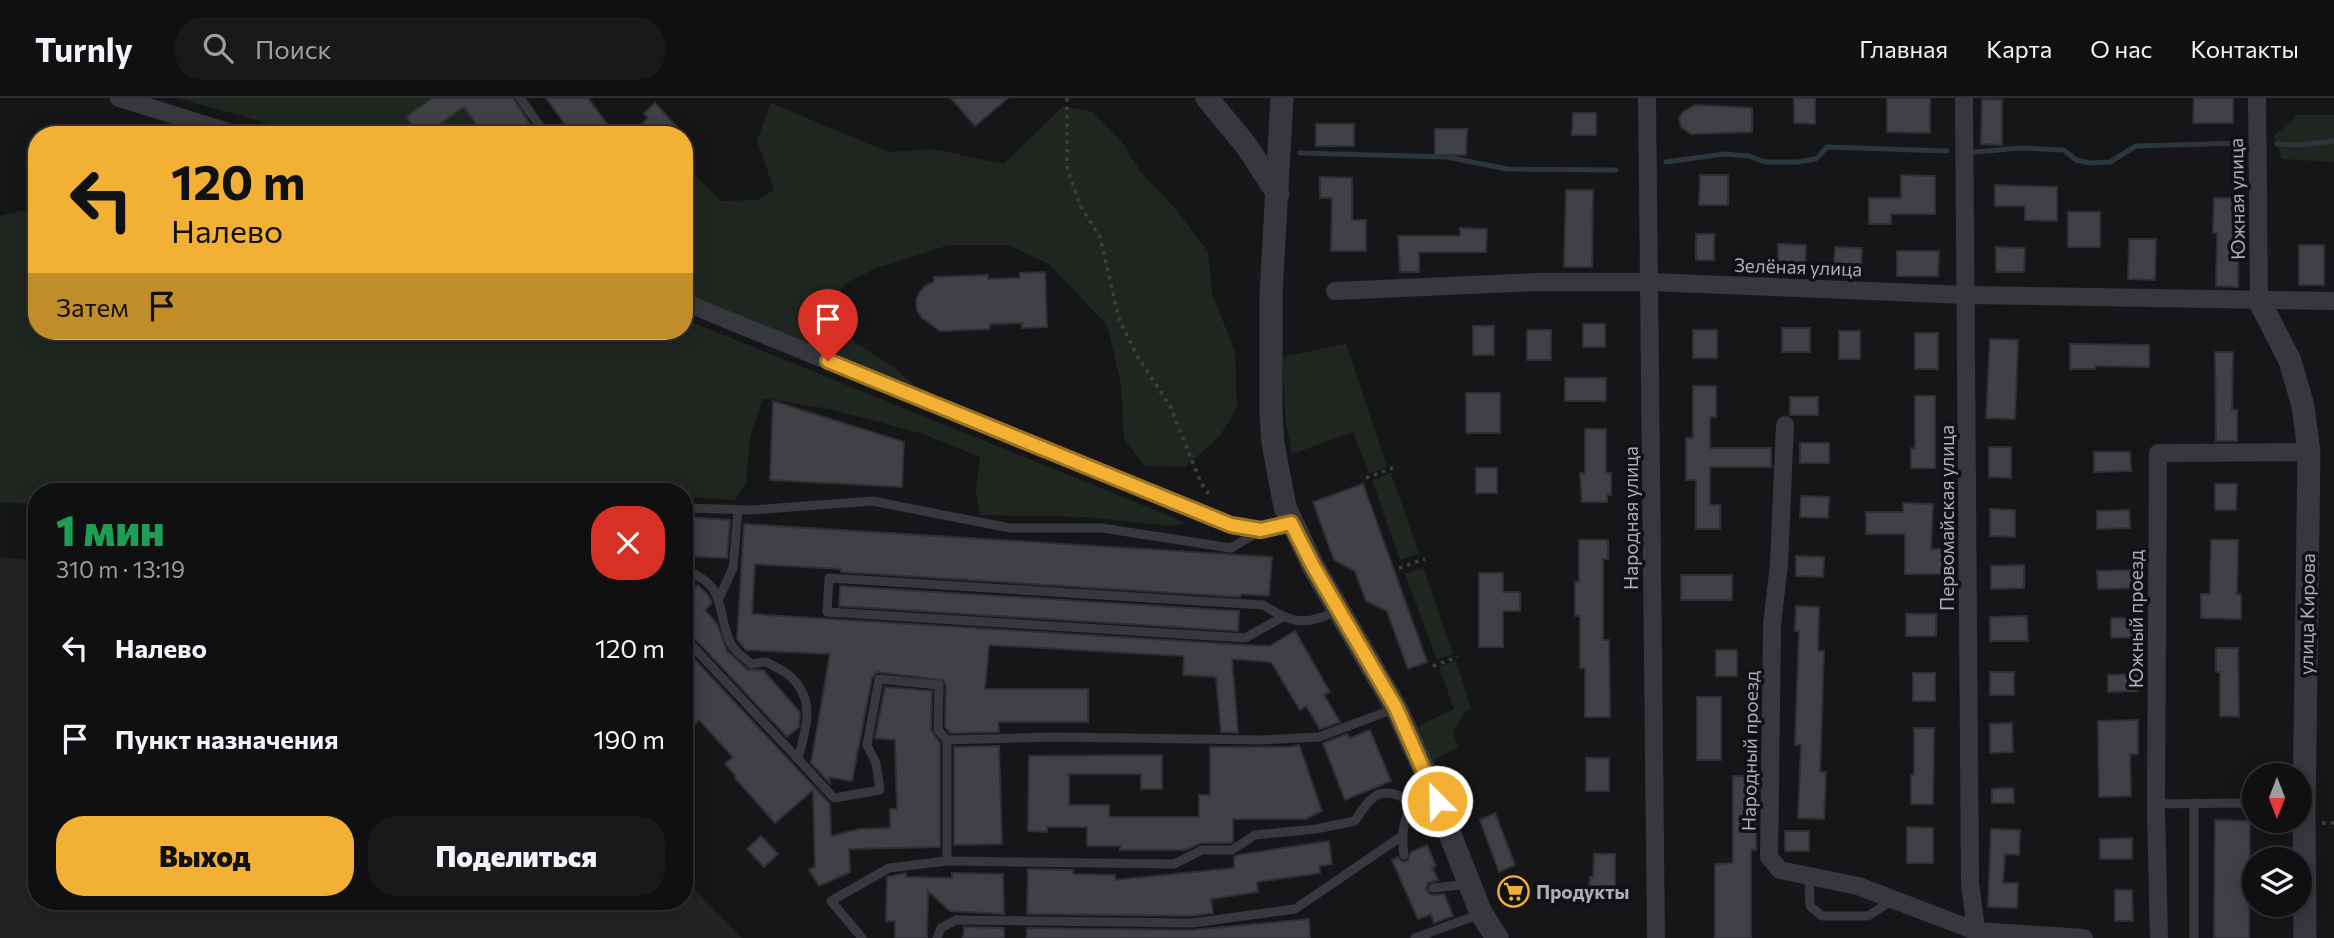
<!DOCTYPE html>
<html lang="ru">
<head>
<meta charset="utf-8">
<style>
  body { margin:0; font-family:Commissioner,sans-serif; background:#19191b; color:#f1f3f6; height:100vh; display:flex; flex-direction:column; font-size:26px; white-space:nowrap }
  * { box-sizing:border-box; margin:0 }
  p { font-size:23px; color:#9c9d9f }
  .icon { flex:none; width:38px; height:38px; fill:none; stroke:currentColor; stroke-width:2; stroke-linecap:round; stroke-linejoin:round }
  .map { position:relative; flex:1; overflow:hidden }
  .panel { position:absolute; left:28px; top:385px; width:665px; height:427px; display:flex; flex-direction:column; background:#101012; border-radius:28px; box-shadow:0 4px 18px #0003,0 0 0 2px #303032 }
  .panel>* { flex:none }
  .hud { position:absolute; left:28px; top:28px; width:665px; height:214px; border-radius:28px; box-shadow:0 4px 18px #0003,0 0 0 2px #303032; background:#f2b134; color:#111; overflow:hidden }
  .needle { width:46px; rotate:180deg }
  .controls { position:absolute; left:2242px; top:665px; display:grid; gap:14px }
  .controls a { display:grid; place-items:center; width:70px; height:70px; border-radius:50%; background:#101012; box-shadow:0 4px 18px #0003,0 0 0 2px #303032; font-size:35px }
  .pin { position:absolute; display:grid; place-items:center; width:60px; height:60px; color:#fff; margin:-72px -30px; border-radius:50% 50% 50% 0; rotate:-45deg; box-shadow:0 0 7px #0007 }
  .pin .icon { rotate:45deg }
  .me { position:absolute; width:77px; margin:-38px; rotate:337deg; stroke-linejoin:round; filter:drop-shadow(0 0 5px #0008) }
  .turn { display:flex; align-items:center; gap:24px; height:147px; padding:0 28px; font-size:32px }
  .turn .icon { width:91px; height:91px; stroke-width:2.5 }
  .turn b { display:block; font-size:49px; line-height:60px }
  .then { display:flex; align-items:center; height:66px; padding:0 28px; background:#0003; gap:14px; font-size:26px }
  .round { display:grid; place-items:center; flex:none; width:74px; height:74px; border-radius:28px; background:#19191b }
  .head { display:flex; align-items:center; justify-content:space-between; height:119px; padding:0 28px }
  h1 { font-size:42px; font-weight:800; line-height:52px; color:#1e9e55 }
  .action { display:flex; gap:14px; margin-top:auto; padding:14px 28px }
  .action a { flex:1; height:80px; border-radius:28px; background:#f2b134; color:#111; font-size:28px; font-weight:800; line-height:80px; text-align:center }
  .action a+a { background:#19191b; color:#f1f3f6 }
  ul { padding:0; list-style:none }
  li { display:flex; align-items:center; gap:21px; height:91px; padding:0 28px }
  li div { flex:1 }
  li b { display:block; font-size:26px }
  li em { font-style:normal }
  header { display:flex; align-items:center; gap:42px; box-sizing:border-box; height:98px; padding:0 35px; background:#101012; border-bottom:2px solid #303032 }
  header strong { font-size:33px }
  nav { display:flex; gap:38px; margin-inline-start:auto; font-size:24px }
  .search { width:490px; height:63px; background:#19191b; display:flex; align-items:center; gap:18px; box-sizing:border-box; padding:0 24px; border-radius:28px; color:#9c9d9f; font-size:26px }
  .map>svg:first-child { display:block }
  .built { fill:#222225 }
  .green { fill:#1e261f }
  .lines { fill:none; stroke-linecap:round; stroke-linejoin:round }
  .stream { stroke:#2c353c; stroke-width:5 }
  .building { fill:#404145; stroke:#303034; stroke-width:2 }
  .path { stroke:#3d3f44; stroke-width:3.5; stroke-dasharray:3.5 5; stroke-linecap:butt }
  .service { stroke:#37383d; stroke-width:9 }
  .minor { stroke:#37383d; stroke-width:18 }
  .tertiary { stroke:#37383d; stroke-width:23 }
  .route-casing { stroke:#9d7322; stroke-width:18 }
  .route { stroke:#f2b134; stroke-width:12 }
  .labels { text-anchor:middle; stroke-width:7; stroke-linejoin:round; paint-order:stroke }
  .street-label { font-size:19px; fill:#a8adb8; stroke:#111113 }
  .poi-label { font-size:19px; font-weight:bold; fill:#a8adb8; stroke:#111113; text-anchor:start }
</style>
</head>
<body>
<header>
<strong>Turnly</strong>
<div class="search"><svg class="icon" aria-label="search" viewBox="0 0 24 24"><circle cx="10" cy="10" r="6"/><path d="M15 15l6 6"/></svg>Поиск</div>
<nav><a>Главная</a><a>Карта</a><a>О нас</a><a>Контакты</a></nav>
</header>
<div class="map">
<svg width="2334" height="840" viewBox="0 0 2334 840">
  <rect width="100%" height="100%" fill="#161618"/>
  <polygon class="built" points="0,459 37,462 37,803 684,803 684,780 742,840 0,840"/>
  <g class="green">
    <polygon points="177,0 494,0 530,37 310,37"/>
    <polygon points="771,5 888,54 933,51 1004,66 1063,8 1093,14 1121,43 1141,74 1171,106 1208,153 1212,195 1235,254 1237,310 1219,339 1185,369 1145,368 1124,341 1121,286 1107,227 1049,166 1008,147 949,147 874,171 844,186 834,212 855,244 893,269 922,293 684,194 684,78 694,76 721,103 758,102 774,92 757,42"/>
    <polygon points="2297,17 2334,17 2334,64 2282,61 2274,38"/>
    <polygon points="37,109 37,233 684,233 684,221 1187,425 1170,428 1085,419 981,417 976,395 980,359 923,336 834,312 763,300 750,339 746,386 734,402 684,399 684,394 583,394 524,391 505,394 37,394 37,406 0,404 0,118"/>
    <polygon points="1346,246 1387,369 1369,376 1353,334 1292,356 1286,325 1282,259"/>
    <polygon points="1391,375 1419,456 1400,462 1372,382"/>
    <polygon points="1423,469 1453,556 1437,562 1405,476"/>
    <polygon points="1456,563 1471,610 1462,618 1453,634 1458,649 1433,663 1418,628 1454,611 1439,569"/>
  </g>
  <g class="lines">
    <g class="stream">
      <polyline points="2277,46 2298,47 2334,43"/>
      <polyline points="1975,54 2021,50 2064,52 2076,62 2090,65 2110,64 2136,48 2243,45"/>
      <polyline points="1300,55 1447,59 1507,71 1616,72"/>
      <polyline points="1666,64 1724,56 1749,58 1765,64 1797,64 1816,61 1827,49 1947,53"/>
    </g>
  </g>
  <g class="building">
    <polygon points="432,0 513,0 537,37 484,37 464,9 425,37 419,37 406,19"/>
    <polygon points="546,0 588,0 615,37 573,37"/>
    <polygon points="951,0 1008,0 975,28"/>
    <polygon points="1794,0 1815,0 1815,26 1794,25"/>
    <polygon points="1887,0 1930,0 1930,35 1887,34"/>
    <polygon points="2194,0 2233,0 2233,25 2193,25"/>
    <polygon points="1982,1 2002,2 2002,47 1981,46"/>
    <polygon points="655,5 684,37 630,37 648,20 644,15"/>
    <polygon points="1695,7 1752,10 1752,34 1691,36 1681,29 1679,20 1683,14"/>
    <polygon points="1573,15 1596,15 1596,37 1572,37"/>
    <rect x="1316" y="26" width="38" height="22"/>
    <polygon points="1435,31 1467,31 1466,57 1435,57"/>
    <polygon points="1700,77 1728,77 1728,107 1699,107"/>
    <polygon points="1901,77 1935,78 1935,116 1891,116 1891,126 1869,126 1869,100 1901,100"/>
    <polygon points="1320,79 1352,80 1352,122 1366,122 1366,153 1331,153 1332,100 1320,100"/>
    <polygon points="1995,87 2057,89 2057,123 2025,122 2025,108 1995,108"/>
    <polygon points="1566,92 1593,92 1592,169 1564,169"/>
    <polygon points="2214,100 2239,100 2238,189 2216,188 2217,135 2213,135"/>
    <rect x="2068" y="114" width="32" height="35"/>
    <polygon points="1460,130 1487,131 1486,154 1419,154 1419,174 1400,174 1398,138 1460,138"/>
    <rect x="1696" y="136" width="18" height="26"/>
    <polygon points="2129,141 2156,141 2155,182 2128,181"/>
    <polygon points="1778,146 1806,147 1805,171 1778,171"/>
    <rect x="2299" y="147" width="25" height="40"/>
    <polygon points="1835,149 1862,150 1861,172 1834,172"/>
    <polygon points="1996,149 2025,150 2024,174 1996,174"/>
    <polygon points="1897,153 1939,153 1938,178 1897,178"/>
    <polygon points="1045,174 1047,229 1022,230 1022,225 990,226 990,231 940,233 922,220 917,212 916,203 919,195 925,188 934,184 934,179 988,177 988,181 1020,180 1020,175"/>
    <rect x="1583" y="226" width="22" height="23"/>
    <rect x="1473" y="228" width="21" height="29"/>
    <rect x="1782" y="230" width="28" height="24"/>
    <rect x="1527" y="232" width="24" height="30"/>
    <rect x="1693" y="232" width="24" height="28"/>
    <rect x="1839" y="233" width="21" height="28"/>
    <rect x="1915" y="235" width="23" height="36"/>
    <polygon points="1990,241 2018,242 2015,321 1986,320"/>
    <polygon points="2070,246 2149,247 2149,269 2095,268 2095,271 2070,271"/>
    <polygon points="2215,254 2233,254 2232,312 2237,312 2237,343 2216,343"/>
    <rect x="1565" y="280" width="41" height="23"/>
    <polygon points="1693,288 1716,288 1716,319 1710,319 1710,350 1771,350 1771,369 1710,369 1710,407 1720,407 1720,431 1696,431 1696,382 1686,382 1686,340 1693,340"/>
    <rect x="1466" y="295" width="34" height="40"/>
    <polygon points="1915,298 1935,298 1935,370 1911,370 1911,350 1915,350"/>
    <rect x="1790" y="299" width="28" height="18"/>
    <polygon points="773,303 904,344 902,389 770,382"/>
    <polygon points="1585,331 1606,331 1606,375 1611,375 1611,397 1607,397 1607,404 1582,404 1580,375 1585,375"/>
    <rect x="1800" y="345" width="29" height="20"/>
    <polygon points="1989,349 2011,349 2011,380 1989,379"/>
    <polygon points="2094,354 2130,354 2131,373 2094,374"/>
    <rect x="1476" y="370" width="21" height="25"/>
    <polygon points="1363,386 1427,564 1408,571 1387,513 1366,503 1355,473 1334,462 1313,404"/>
    <polygon points="2215,386 2237,386 2236,412 2215,412"/>
    <polygon points="1801,398 1829,399 1828,420 1800,419"/>
    <polygon points="1903,405 1933,406 1931,451 1942,451 1942,476 1905,476 1905,436 1866,436 1866,414 1903,414"/>
    <polygon points="1990,411 2015,412 2015,439 1990,438"/>
    <polygon points="2129,412 2130,430 2097,431 2097,413"/>
    <polygon points="684,419 730,422 727,460 684,458"/>
    <polygon points="744,426 1272,459 1269,498 1241,496 1240,499 841,474 841,471 755,466 752,516 1245,547 1270,548 1295,533 1330,594 1324,597 1340,624 1320,631 1306,608 1300,612 1271,564 1232,561 1238,635 1221,634 1216,579 1183,577 1184,558 989,547 985,591 1088,591 1088,624 998,624 999,634 950,635 945,629 946,587 943,582 877,574 872,580 852,683 829,679 830,685 811,665 830,556 746,552 737,541"/>
    <polygon points="1579,442 1608,442 1608,461 1603,461 1603,542 1609,542 1610,619 1585,619 1585,570 1580,570 1580,518 1575,518 1575,484 1579,484"/>
    <polygon points="2211,442 2238,442 2237,496 2241,496 2241,521 2201,520 2201,496 2210,496"/>
    <polygon points="1796,458 1824,459 1823,479 1796,478"/>
    <polygon points="2024,467 2024,490 1991,491 1991,468"/>
    <polygon points="2133,472 2133,490 2098,491 2097,473"/>
    <polygon points="1479,475 1503,475 1503,494 1520,494 1520,513 1503,513 1503,549 1479,549"/>
    <rect x="1681" y="477" width="51" height="25"/>
    <polygon points="698,487 708,497 712,505 705,512 717,526 727,553 748,572 763,572 800,614 799,629 787,639 689,534 684,532 684,499"/>
    <polygon points="840,488 1239,513 1238,533 839,508"/>
    <polygon points="1796,508 1819,509 1818,553 1824,553 1820,674 1826,674 1824,721 1798,720 1801,647 1795,647 1799,533 1795,533"/>
    <rect x="1906" y="516" width="30" height="22"/>
    <polygon points="2027,518 2028,543 1990,543 1990,519"/>
    <polygon points="2111,520 2133,520 2133,539 2111,540"/>
    <polygon points="684,550 830,706 831,738 860,731 890,730 890,711 897,711 895,642 875,640 885,589 932,593 931,632 940,645 940,749 849,751 850,774 819,788 809,772 815,769 813,692 775,725 735,680 736,678 725,666 733,659 699,622 684,635"/>
    <polygon points="2216,550 2238,550 2239,619 2220,618 2220,574 2216,574"/>
    <rect x="1716" y="552" width="21" height="26"/>
    <rect x="1990" y="574" width="24" height="23"/>
    <rect x="1913" y="575" width="22" height="28"/>
    <polygon points="2138,576 2138,593 2108,594 2108,577"/>
    <rect x="1697" y="599" width="24" height="63"/>
    <polygon points="2138,622 2138,656 2130,656 2131,698 2099,699 2098,623"/>
    <polygon points="2012,625 2013,654 1990,655 1990,626"/>
    <polygon points="1914,630 1934,630 1933,706 1911,706 1911,677 1914,677"/>
    <polygon points="1370,632 1391,683 1345,702 1323,645 1347,636 1350,640"/>
    <polygon points="1299,647 1322,713 1305,721 1233,721 1233,743 1230,745 1201,745 1186,752 1120,752 1120,748 1087,748 1087,729 1047,729 1047,734 1028,733 1029,658 1162,657 1162,691 1141,691 1141,676 1069,676 1069,707 1109,707 1109,719 1199,719 1199,697 1210,697 1210,649 1291,649"/>
    <polygon points="999,648 1002,746 954,747 954,649"/>
    <rect x="1586" y="660" width="23" height="33"/>
    <polygon points="1733,678 1756,678 1756,752 1751,752 1751,840 1715,840 1715,766 1733,765"/>
    <polygon points="2013,690 2014,705 1992,705 1992,691"/>
    <polygon points="1495,715 1515,767 1499,774 1480,722"/>
    <polygon points="2215,722 2250,723 2249,840 2214,840"/>
    <polygon points="1907,729 1933,730 1933,765 1907,765"/>
    <polygon points="1991,731 2020,732 2019,757 2005,756 2003,785 2018,785 2017,810 1988,809"/>
    <rect x="1785" y="733" width="24" height="20"/>
    <polygon points="761,738 778,756 764,769 747,751"/>
    <polygon points="2132,740 2132,761 2100,761 2100,741"/>
    <polygon points="1329,743 1332,766 1319,768 1320,775 1257,784 1258,794 1211,801 1213,815 1192,818 1027,816 1028,771 1073,772 1073,776 1115,777 1115,782 1234,770 1234,759 1238,757"/>
    <polygon points="1427,747 1436,768 1432,769 1438,782 1428,785 1426,791 1431,797 1444,796 1453,818 1434,825 1431,816 1418,821 1392,762 1398,759 1402,764 1408,763 1411,754"/>
    <polygon points="1594,756 1615,756 1615,793 1589,793 1590,779 1593,779"/>
    <polygon points="906,775 906,779 952,780 952,775 1003,776 1004,816 950,813 928,793 927,840 895,840 895,823 886,823 887,779"/>
    <polygon points="2115,792 2132,792 2133,823 2115,823"/>
    <polygon points="1309,821 1310,840 1027,840 1027,830 1192,832"/>
    <polygon points="964,829 1004,830 1004,840 963,840"/>
  </g>
  <g class="lines">
    <g class="path">
      <polyline points="1067,0 1067,70 1081,109 1100,139 1119,221 1137,258 1170,308 1201,385 1211,399"/>
      <polyline points="1366,380 1393,370"/>
      <polyline points="1399,470 1425,461"/>
      <polyline points="1433,568 1458,559"/>
      <polyline points="2322,725 2334,725"/>
    </g>
    <g class="service">
      <polyline points="520,0 546,37"/>
      <polyline points="684,410 752,412 872,403 1010,430 1102,430 1231,450 1260,433"/>
      <path d="M684 472C729 487 715 513 731 546 735 554 745 560 751 566L766 564C775 569 788 574 794 582 816 606 805 633 798 661L684 539"/>
      <polyline points="719,500 733,470 738,412"/>
      <path d="M1283 519 1245 540 827 514 829 480 1263 507C1295 527 1303 527 1338 513"/>
      <path d="M1394 611 1319 639 1261 642 1055 639 947 642V763L1174 766 1202 752H1232L1255 737 1316 731 1355 723C1373 694 1382 687 1412 704"/>
      <polyline points="798,661 834,700 880,692 876,665 867,647 879,581 939,587 938,632 947,642"/>
      <polyline points="2194,705 2194,840"/>
      <polyline points="2156,706 2241,705 2254,712"/>
      <path d="M1404 757C1399 726 1409 709 1424 683"/>
      <polyline points="1809,778 1810,808 1822,818 1868,818 1893,802"/>
      <polyline points="1433,790 1469,786"/>
      <polyline points="862,840 831,803 889,770 947,763"/>
      <polyline points="937,840 941,830 956,822 1192,825 1295,811 1402,738"/>
      <polyline points="1415,840 1480,816"/>
    </g>
    <g class="minor">
      <polyline points="119,0 238,37"/>
      <polyline points="1647,0 1656,840"/>
      <polyline points="1964,0 1970,785 1977,840"/>
      <polyline points="2257,0 2259,202"/>
      <polyline points="1335,193 1538,184 1650,184 1967,197 2334,203"/>
      <polyline points="684,204 1231,427 1261,432 1291,425"/>
      <polyline points="1785,327 1779,466 1772,527 1769,759 1780,772 1858,788 1976,833 2084,840"/>
      <polyline points="2159,840 2156,713 2158,355 2309,354"/>
    </g>
    <g class="tertiary">
      <polyline points="1207,0 1245,46 1278,96"/>
      <polyline points="1282,0 1271,196 1271,316 1273,345 1285,409 1313,468 1396,610 1427,678 1481,815 1497,840"/>
      <polyline points="2259,202 2290,263 2303,308 2309,354 2304,715 2305,840"/>
    </g>
  </g>
  <g class="lines">
    <defs>
      <polyline id="route" points="828,263 1231,427 1261,432 1291,425 1313,468 1396,610 1437,703"/>
    </defs>
    <use href="#route" class="route-casing"/>
    <use href="#route" class="route"/>
  </g>
  <defs>
    <symbol id="supermarket-ring" viewBox="-11 -11 22 22"><circle r="9.5" fill="#111113" stroke="#f2b134" stroke-width="1.5"/><path d="M-6-5.5h2.5l.6 2H6L4.5 2H-2.5L-4.4-4H-6ZM-1.5 3.2a1.3 1.3 0 1 0 .1 0ZM3 3.2a1.3 1.3 0 1 0 .1 0Z" fill="#f2b134"/></symbol>
  </defs>
  <g fill-rule="evenodd">
    <use href="#supermarket-ring" x="1496" y="776" width="35" height="35"/>
  </g>
  <g class="labels">
    <g class="street-label">
      <text transform="translate(2237 101) rotate(-91)" y="7">Южная улица</text>
      <text transform="translate(1798 169) rotate(2)" y="7">Зелёная улица</text>
      <text transform="translate(1631 420) rotate(-90)" y="7">Народная улица</text>
      <text transform="translate(1947 420) rotate(-90)" y="7">Первомайская улица</text>
      <text transform="translate(2307 516) rotate(-89)" y="7">улица Кирова</text>
      <text transform="translate(2136 521) rotate(-90)" y="7">Южный проезд</text>
      <text transform="translate(1750 653) rotate(-89)" y="7">Народный проезд</text>
    </g>
    <g class="poi-label">
      <text x="1536" y="801">Продукты</text>
    </g>
  </g>
</svg>
<div class="controls">
<a><svg class="needle" viewBox="-14 -14 28 28"><path d="M0-13l5 13h-10z" fill="#e53935"/><path d="M0 13l5-13h-10z" fill="#9c9d9f"/></svg></a>
<a><svg class="icon" aria-label="layers" viewBox="0 0 24 24"><path d="M12 4l9 5-9 5-9-5zM3 14l9 5 9-5"/></svg></a>
</div>
<div class="pin" style="left:828px;top:263px;background:#d93025"><svg class="icon" aria-label="arrive" viewBox="0 0 24 24"><path d="M6 21V4h12l-3 4 3 4H6"/></svg></div>
<svg class="me" style="left:1437px;top:703px" viewBox="-20 -20 40 40"><circle r="17" fill="#f2b134" stroke="#fff" stroke-width="3"/><path d="M0-11L8 9 0 5-8 9z" fill="#fff"/></svg>
<div class="hud">
<div class="turn"><svg class="icon" aria-label="left" viewBox="0 0 24 24"><path d="M17 20v-9H6M10 6l-5 5 5 5"/></svg><div><b>120 m</b>Налево</div></div>
<div class="then">Затем<svg class="icon" aria-label="arrive" viewBox="0 0 24 24"><path d="M6 21V4h12l-3 4 3 4H6"/></svg></div>
</div>
<section class="panel">
<div class="head"><div><h1>1 мин</h1><p>310 m · 13:19</p></div><a class="round" style="background:#d93025;color:#fff"><svg class="icon" aria-label="close" viewBox="0 0 24 24"><path d="M6 6l12 12M18 6L6 18"/></svg></a></div>
<ul>
<li><svg class="icon" aria-label="left" viewBox="0 0 24 24"><path d="M17 20v-9H6M10 6l-5 5 5 5"/></svg><div><b>Налево</b></div><em>120 m</em></li>
<li><svg class="icon" aria-label="arrive" viewBox="0 0 24 24"><path d="M6 21V4h12l-3 4 3 4H6"/></svg><div><b>Пункт назначения</b></div><em>190 m</em></li>
</ul>
<div class="action"><a>Выход</a><a>Поделиться</a></div>
</section>
</div>
</body>
</html>
